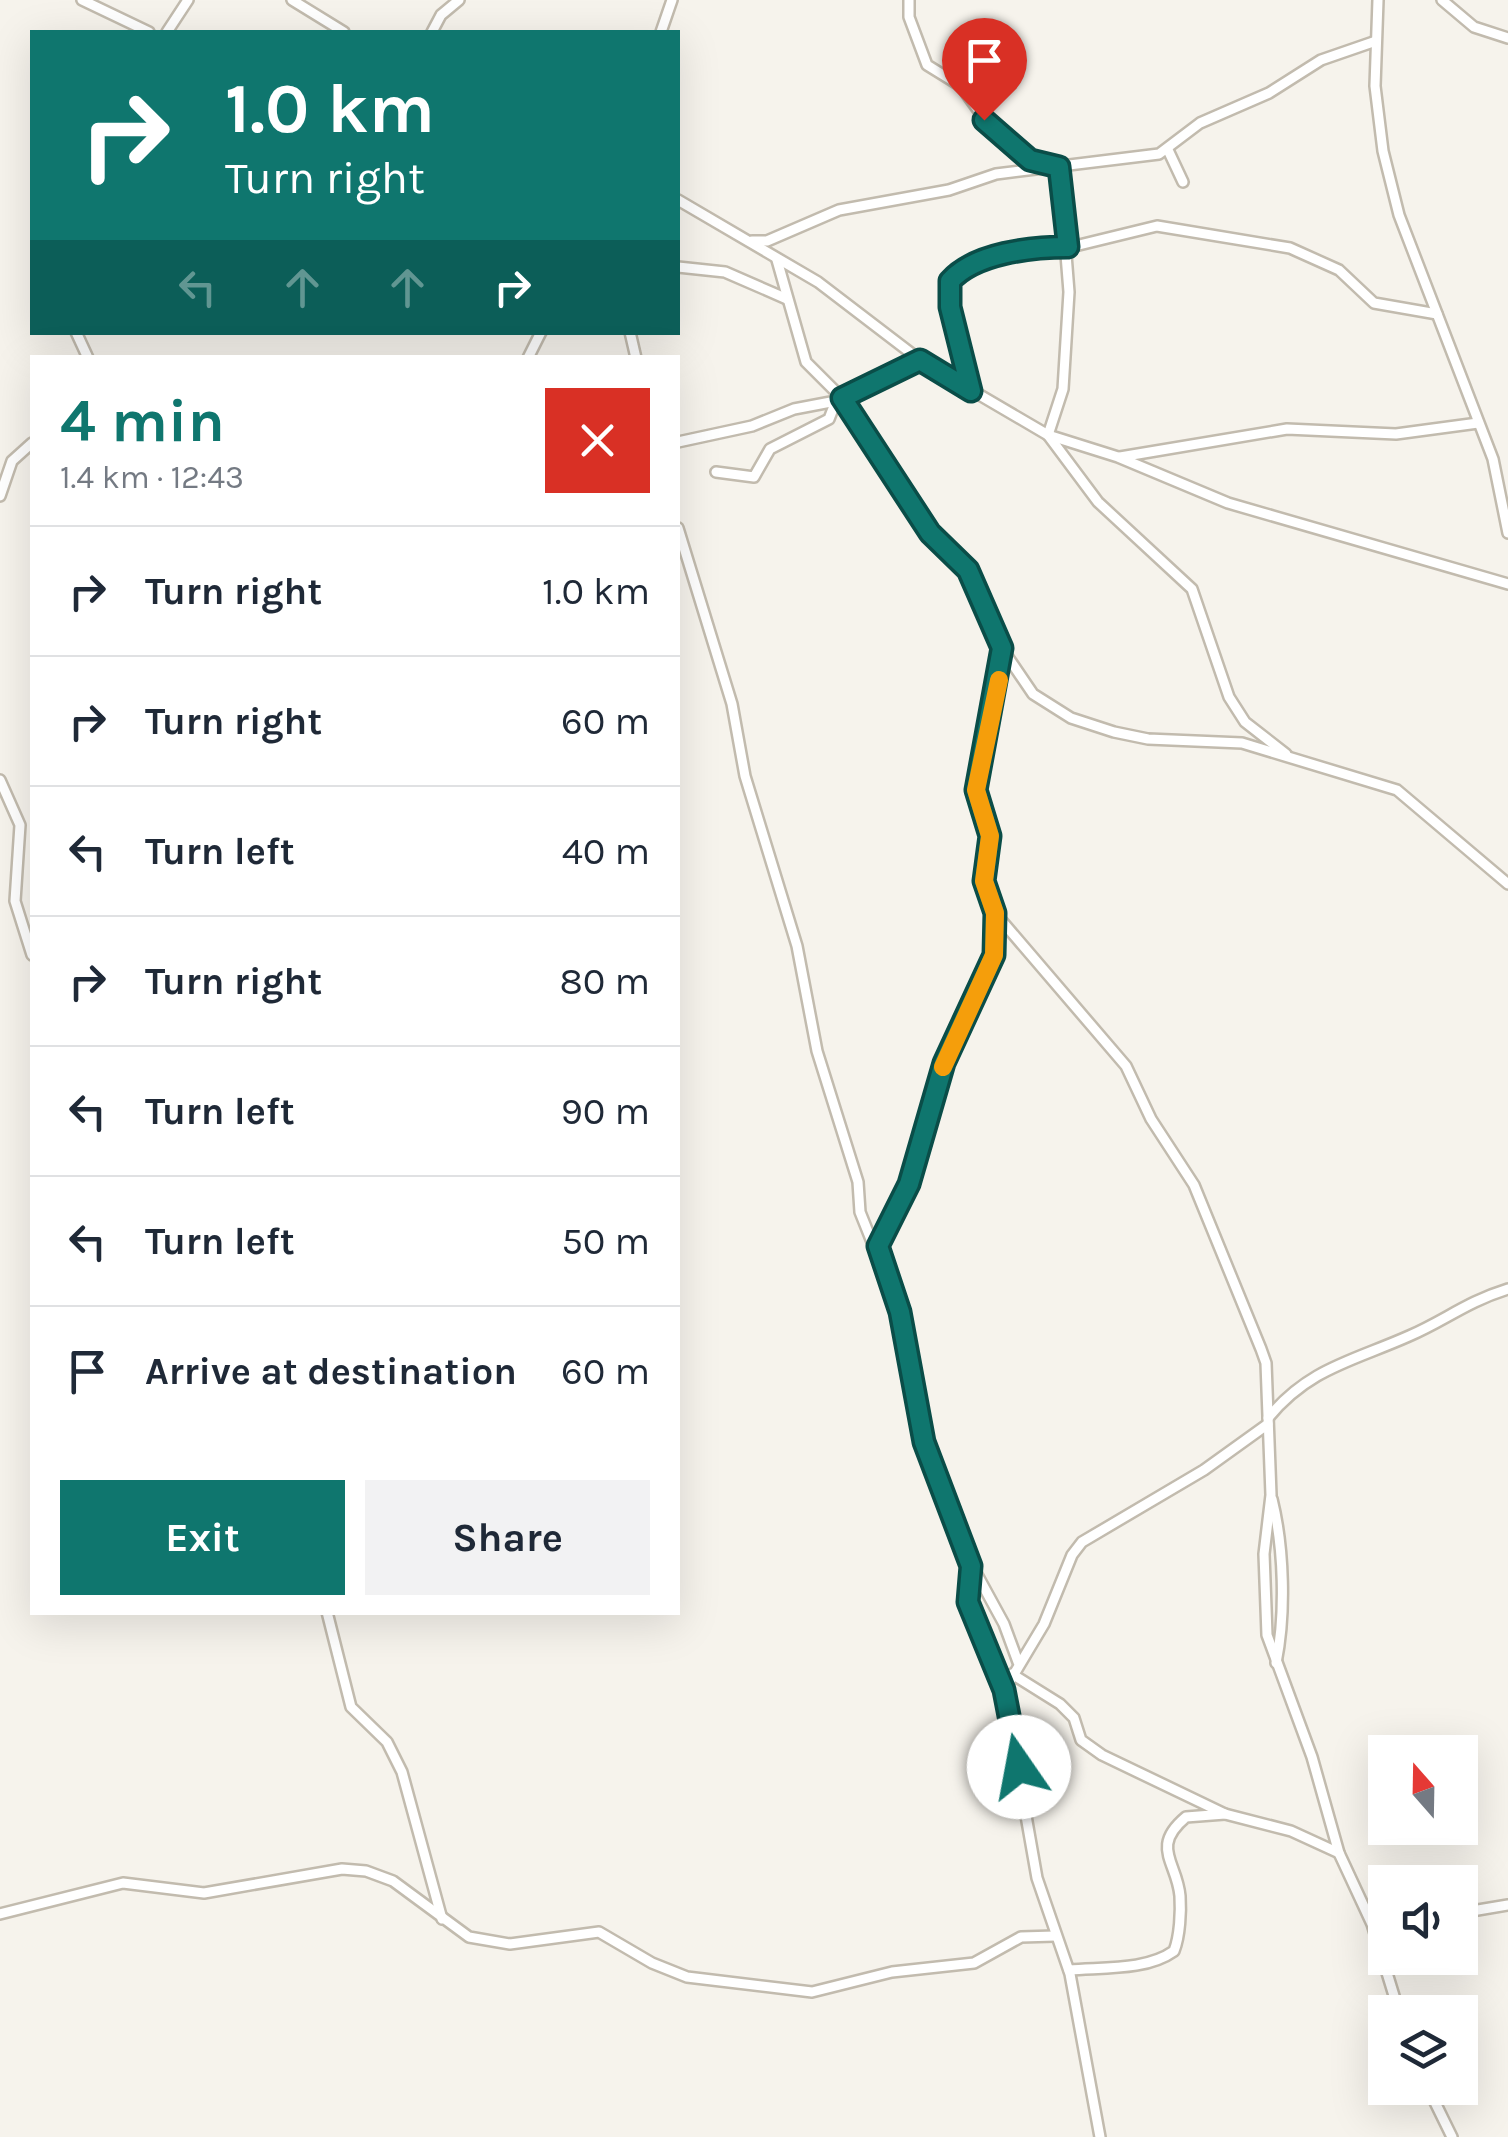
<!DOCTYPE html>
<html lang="en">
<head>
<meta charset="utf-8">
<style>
  body { margin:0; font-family:Karla,sans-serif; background:#f2f2f3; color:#1f2937; height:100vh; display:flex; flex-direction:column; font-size:38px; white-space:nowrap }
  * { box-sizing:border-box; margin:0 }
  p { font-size:32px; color:#747a83 }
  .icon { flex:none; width:55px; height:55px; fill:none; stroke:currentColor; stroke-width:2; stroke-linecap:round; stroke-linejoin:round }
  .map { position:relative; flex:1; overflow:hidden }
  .side { position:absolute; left:30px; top:355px; width:650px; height:1260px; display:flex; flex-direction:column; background:#fff; border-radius:0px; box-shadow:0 10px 40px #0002 }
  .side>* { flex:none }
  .guide { position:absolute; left:30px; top:30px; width:650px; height:305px; border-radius:0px; box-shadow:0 10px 40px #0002; background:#0f766e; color:#fff; overflow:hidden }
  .needle { width:65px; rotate:340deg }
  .fabs { position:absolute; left:1368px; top:1735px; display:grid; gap:20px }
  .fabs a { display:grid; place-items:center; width:110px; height:110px; border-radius:0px; background:#fff; box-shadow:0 10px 40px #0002; font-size:50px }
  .pin { position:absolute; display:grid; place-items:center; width:85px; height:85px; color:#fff; margin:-102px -42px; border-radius:50% 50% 50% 0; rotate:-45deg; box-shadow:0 0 10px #0007 }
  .pin .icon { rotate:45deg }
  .me { position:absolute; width:110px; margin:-55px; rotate:348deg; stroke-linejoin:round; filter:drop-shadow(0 0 8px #0008) }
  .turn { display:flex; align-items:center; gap:35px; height:210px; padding:0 30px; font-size:45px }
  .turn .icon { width:130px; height:130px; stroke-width:2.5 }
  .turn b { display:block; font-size:70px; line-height:85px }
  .lanes { display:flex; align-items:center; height:95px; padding:0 30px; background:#0003; justify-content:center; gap:50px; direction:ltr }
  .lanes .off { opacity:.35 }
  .round { display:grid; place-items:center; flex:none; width:105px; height:105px; border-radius:0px; background:#f2f2f3 }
  .overview { display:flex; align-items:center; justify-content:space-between; height:170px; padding:0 30px }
  h1 { font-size:60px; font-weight:700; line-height:75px; color:#0f766e }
  .button { display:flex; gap:20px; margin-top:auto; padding:20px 30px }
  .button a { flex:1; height:115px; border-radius:0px; background:#0f766e; color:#fff; font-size:40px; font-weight:700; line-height:115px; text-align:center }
  .button a+a { background:#f2f2f3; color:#1f2937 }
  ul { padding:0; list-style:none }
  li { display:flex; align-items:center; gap:30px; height:130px; padding:0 30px; border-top:2px solid #e0e1e3 }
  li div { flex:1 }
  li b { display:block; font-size:38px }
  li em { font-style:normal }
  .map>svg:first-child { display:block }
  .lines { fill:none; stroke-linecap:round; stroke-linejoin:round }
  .street-casing { stroke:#c2bbae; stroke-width:14 }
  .street { stroke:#fff; stroke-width:9 }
  .route-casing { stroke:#0a4d48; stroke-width:25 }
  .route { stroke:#0f766e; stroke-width:18 }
  .slow { stroke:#f59e0b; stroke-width:18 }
</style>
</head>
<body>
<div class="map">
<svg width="1508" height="2137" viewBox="0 0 1508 2137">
  <rect width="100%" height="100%" fill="#f6f3ec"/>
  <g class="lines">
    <defs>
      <g id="street">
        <polyline points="82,0 149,32"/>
        <polyline points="292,0 344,32"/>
        <polyline points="909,0 909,17 927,65 961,86 990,127 1030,159 1059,167 1069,292 1063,389 1048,435 1098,502 1192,589 1229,697 1245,722 1286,754"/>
        <polyline points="1378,0 1375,86 1383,151 1399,215 1493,459 1508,533"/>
        <polyline points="1442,0 1474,27 1508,38"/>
        <polyline points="167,32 188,0"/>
        <polyline points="432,32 441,15 459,0"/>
        <polyline points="661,32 672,0"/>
        <polyline points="1168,150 1183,182"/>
        <polyline points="678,200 818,282 920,360 1048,435 1118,457 1228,503 1508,584"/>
        <polyline points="752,241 767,241 839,210 949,190 996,174 1159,154 1200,123 1269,93 1321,60 1376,41"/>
        <polyline points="777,260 806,362 849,405 930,533 968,570 1001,647 1033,694 1071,718 1114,732 1148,739 1242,743 1397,790 1508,884"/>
        <polyline points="678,267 725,272 787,299"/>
        <polyline points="76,332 88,358"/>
        <polyline points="630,332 636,358"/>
        <polyline points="528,358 541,332"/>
        <path d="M971 391C965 365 941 297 954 276L975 265 1031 248 1075 246 1157 226 1290 248 1339 270 1374 303 1437 314"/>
        <polyline points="678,442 752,426 794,409 836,401 920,360"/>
        <polyline points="1120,457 1287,429 1396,434 1478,423"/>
        <polyline points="716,472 754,477 770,449 829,419 836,401"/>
        <polyline points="0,496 12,461 32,443"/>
        <polyline points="678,528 732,704 745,776 797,946 817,1051 858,1182 860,1212 900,1312 924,1442 962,1547 1004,1624 1018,1662"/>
        <polyline points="1001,647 976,790 990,837 984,881 995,913 1126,1066 1151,1119 1194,1185 1261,1349 1266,1363 1271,1495 1264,1554 1267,1635 1312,1757 1339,1853 1372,1924 1399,2012"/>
        <polyline points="0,780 20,825 15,901 32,955"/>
        <polyline points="877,1247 909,1184 945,1063 994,955 995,913"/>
        <path d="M1268 1418C1309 1368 1353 1361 1409 1336 1446 1320 1466 1302 1508 1289"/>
        <path d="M1272 1499C1284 1547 1286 1614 1276 1663"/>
        <path d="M971 1566C965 1614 988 1647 1004 1691"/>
        <polyline points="327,1612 351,1707 387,1742 402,1772 442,1919"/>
        <polyline points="1012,1674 1060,1704 1074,1718 1081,1740 1102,1755 1225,1814 1291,1831 1339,1853"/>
        <polyline points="1460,1913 1508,1905"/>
        <polyline points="0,1914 123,1883 204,1893 342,1869 366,1871 393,1881 469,1937 510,1944 599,1932 652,1963 687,1977 812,1992 892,1972 974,1963 1021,1937 1055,1936"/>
        <path d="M1069 1970C1102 1967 1146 1971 1174 1951 1180 1936 1181 1911 1180 1896 1177 1862 1150 1847 1186 1817L1225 1814"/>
        <polyline points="1428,2088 1452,2137"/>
        <polyline points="1100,2137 1070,1974 1037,1878 1004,1691 1044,1624 1072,1555 1082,1542 1204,1470 1268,1424"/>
      </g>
    </defs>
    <use href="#street" class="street-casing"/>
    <use href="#street" class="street"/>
  </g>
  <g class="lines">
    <defs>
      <path id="route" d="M984 120 1030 160 1059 167 1068 247C1031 247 975 253 950 281V307L971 391 920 360 842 398 930 533 968 570 1002 648 976 790 990 836 984 881 995 913 994 955 944 1063 909 1184 878 1246 900 1312 924 1442 971 1566 968 1602 1004 1690 1019 1767"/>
    </defs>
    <use href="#route" class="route-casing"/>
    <use href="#route" class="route"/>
    <polyline class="slow" points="943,1067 994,955 995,913 984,881 990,836 976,790 999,680"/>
  </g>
</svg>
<div class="fabs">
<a><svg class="needle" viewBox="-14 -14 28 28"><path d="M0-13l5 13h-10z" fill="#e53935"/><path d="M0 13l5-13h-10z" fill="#747a83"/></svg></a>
<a><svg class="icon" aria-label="sound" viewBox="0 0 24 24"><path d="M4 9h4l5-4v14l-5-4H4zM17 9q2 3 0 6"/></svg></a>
<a><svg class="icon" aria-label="layers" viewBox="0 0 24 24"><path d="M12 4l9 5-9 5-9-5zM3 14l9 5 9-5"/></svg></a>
</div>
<div class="pin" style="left:984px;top:120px;background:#d93025"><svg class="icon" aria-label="arrive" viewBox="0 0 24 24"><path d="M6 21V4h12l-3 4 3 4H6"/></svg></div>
<svg class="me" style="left:1019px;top:1767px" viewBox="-20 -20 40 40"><circle r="19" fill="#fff"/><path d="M0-13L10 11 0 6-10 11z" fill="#0f766e"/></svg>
<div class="guide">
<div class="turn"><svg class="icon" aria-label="right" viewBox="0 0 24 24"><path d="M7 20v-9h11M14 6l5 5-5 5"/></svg><div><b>1.0 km</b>Turn right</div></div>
<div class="lanes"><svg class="icon off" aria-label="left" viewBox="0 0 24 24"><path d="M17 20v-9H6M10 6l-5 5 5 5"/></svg><svg class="icon off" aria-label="ahead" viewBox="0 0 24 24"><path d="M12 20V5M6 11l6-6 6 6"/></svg><svg class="icon off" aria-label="ahead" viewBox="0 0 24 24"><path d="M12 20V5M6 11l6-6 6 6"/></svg><svg class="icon" aria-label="right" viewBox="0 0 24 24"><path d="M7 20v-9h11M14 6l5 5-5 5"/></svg></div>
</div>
<section class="side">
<div class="overview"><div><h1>4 min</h1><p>1.4 km · 12:43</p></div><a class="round" style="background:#d93025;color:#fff"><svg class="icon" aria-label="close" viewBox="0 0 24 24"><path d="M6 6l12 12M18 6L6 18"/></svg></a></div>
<ul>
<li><svg class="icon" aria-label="right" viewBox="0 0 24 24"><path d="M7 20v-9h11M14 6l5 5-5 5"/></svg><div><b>Turn right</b></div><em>1.0 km</em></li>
<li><svg class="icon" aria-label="right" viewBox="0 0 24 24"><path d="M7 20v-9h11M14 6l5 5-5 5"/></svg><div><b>Turn right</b></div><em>60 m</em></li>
<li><svg class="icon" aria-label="left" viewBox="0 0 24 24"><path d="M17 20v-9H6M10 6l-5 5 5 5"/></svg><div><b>Turn left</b></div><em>40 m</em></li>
<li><svg class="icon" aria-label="right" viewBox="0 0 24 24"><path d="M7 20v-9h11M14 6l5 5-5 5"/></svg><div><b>Turn right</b></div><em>80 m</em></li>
<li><svg class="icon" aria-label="left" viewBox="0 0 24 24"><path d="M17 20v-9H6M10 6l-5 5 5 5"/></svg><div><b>Turn left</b></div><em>90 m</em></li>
<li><svg class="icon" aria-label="left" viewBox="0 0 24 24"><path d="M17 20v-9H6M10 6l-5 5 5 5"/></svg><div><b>Turn left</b></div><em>50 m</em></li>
<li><svg class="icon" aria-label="arrive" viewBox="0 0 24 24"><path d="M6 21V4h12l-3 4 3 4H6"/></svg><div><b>Arrive at destination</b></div><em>60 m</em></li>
</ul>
<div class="button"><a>Exit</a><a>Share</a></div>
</section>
</div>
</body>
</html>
